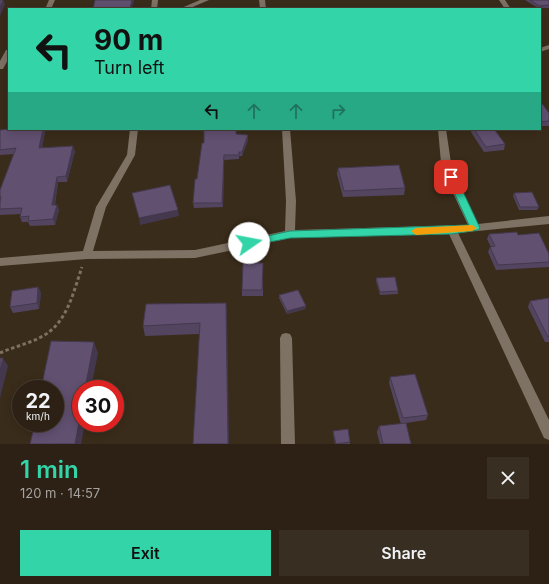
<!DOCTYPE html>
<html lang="en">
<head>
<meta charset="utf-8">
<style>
  body { margin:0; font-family:Inter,sans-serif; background:#382e22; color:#f1f3f6; height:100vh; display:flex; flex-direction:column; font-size:15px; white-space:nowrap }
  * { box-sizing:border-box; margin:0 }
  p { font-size:13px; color:#a6a3a0 }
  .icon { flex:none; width:22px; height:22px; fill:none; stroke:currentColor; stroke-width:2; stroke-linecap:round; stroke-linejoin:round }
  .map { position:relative; height:444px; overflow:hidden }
  .panel { display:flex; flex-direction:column; background:#2c2114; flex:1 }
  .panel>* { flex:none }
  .guide { position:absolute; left:8px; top:8px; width:533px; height:122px; border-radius:0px; box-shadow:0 2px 10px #0003,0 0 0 1px #483e34; background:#32d4a8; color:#111; overflow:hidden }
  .speed { position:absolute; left:12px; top:380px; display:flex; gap:8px; font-size:20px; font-weight:700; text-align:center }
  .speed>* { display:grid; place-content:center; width:52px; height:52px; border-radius:50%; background:#2c2114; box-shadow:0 2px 10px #0003,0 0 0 1px #483e34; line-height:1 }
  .speed small { font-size:10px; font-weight:400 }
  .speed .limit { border:6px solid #d22; background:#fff; color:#111 }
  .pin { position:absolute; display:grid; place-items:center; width:34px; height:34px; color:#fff; margin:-17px; border-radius:8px; box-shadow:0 2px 6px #0006 }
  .me { position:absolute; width:44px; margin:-22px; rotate:78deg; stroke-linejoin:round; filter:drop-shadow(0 0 3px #0008) }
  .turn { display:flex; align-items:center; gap:14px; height:84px; padding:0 20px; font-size:18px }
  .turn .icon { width:52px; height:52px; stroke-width:2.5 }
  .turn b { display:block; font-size:28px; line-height:34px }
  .lanes { display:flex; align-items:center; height:38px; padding:0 20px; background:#0003; justify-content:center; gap:20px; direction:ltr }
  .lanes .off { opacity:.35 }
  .round { display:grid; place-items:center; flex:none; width:42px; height:42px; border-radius:0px; background:#382e22 }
  .overview { display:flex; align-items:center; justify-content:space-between; height:68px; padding:0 20px }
  h1 { font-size:24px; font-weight:600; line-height:30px; color:#32d4a8 }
  .cta { display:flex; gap:8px; margin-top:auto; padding:8px 20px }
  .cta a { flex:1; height:46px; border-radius:0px; background:#32d4a8; color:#111; font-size:16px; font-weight:600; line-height:46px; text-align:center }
  .cta a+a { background:#382e22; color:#f1f3f6 }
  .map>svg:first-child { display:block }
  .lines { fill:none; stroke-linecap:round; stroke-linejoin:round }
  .path { stroke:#7d7061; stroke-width:3; stroke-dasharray:3.5 2.5; stroke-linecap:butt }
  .minor { fill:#7e7265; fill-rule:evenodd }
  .wall { fill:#534560 }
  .shaded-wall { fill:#44384e }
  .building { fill:#615070; stroke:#44384e }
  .route { fill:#32d4a8; stroke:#208a6d }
  .slow { fill:#f59e0b }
</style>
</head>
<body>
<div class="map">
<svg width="549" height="444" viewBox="0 0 549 444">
  <rect width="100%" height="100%" fill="#3a2c1a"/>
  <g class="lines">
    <path class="path" d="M0 353C13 347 28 344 41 337 67 324 73 293 82 267"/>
    <g class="minor">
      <polygon points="49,0 55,0 51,9 45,9"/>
      <polygon points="152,0 158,0 157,9 151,9"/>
      <polygon points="200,0 209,0 188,9 179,9"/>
      <polygon points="259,0 265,0 266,9 260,9"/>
      <polygon points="499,0 505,0 511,9 505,9"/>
      <polygon points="549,45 549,49 540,52 540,48"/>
      <polygon points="6,50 9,50 9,58 3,69 0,69 0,61"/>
      <polygon points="130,129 138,129 135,155 106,207 93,251 195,250 285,231 286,201 282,129 290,129 296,201 295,230 468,225 452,191 441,163 438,129 446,129 451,163 462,191 478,224 549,216 549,224 458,233 549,420 549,440 544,438 449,234 290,238 195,258 87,259 0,266 0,258 83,251 96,207 127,155"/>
      <polygon points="286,333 290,334 292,338 295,444 281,444 280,338 282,334"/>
    </g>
  </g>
  <g class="wall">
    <polygon points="134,0 131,9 93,9"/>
    <polygon points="525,0 549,0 549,8 538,8"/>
    <polygon points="540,102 549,113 549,126 540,126"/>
    <polygon points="11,129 44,129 45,132 42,147 75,151 67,182 58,182 55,205 57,205 59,210 55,225 30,226 28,222 22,222 20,217 21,214 0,215 0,190 14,154 0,155 0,130"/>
    <polygon points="472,129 503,129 495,130 505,144 504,150 484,152 471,132"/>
    <polygon points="236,134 248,140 242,156 239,156 239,159 224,160 223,207 194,208 193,203 197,179 204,143"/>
    <polygon points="338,168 405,188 404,195 343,197 337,174"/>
    <polygon points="514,193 539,207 537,210 519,210 513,196"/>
    <polygon points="489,234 518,235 549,254 549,267 496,270 488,252 490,247 491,247 487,239"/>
    <polygon points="263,263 263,296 242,296 242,290"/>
    <polygon points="376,278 398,291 398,294 380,295 376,281"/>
    <polygon points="38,287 41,293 39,309 13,313 10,307"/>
    <polygon points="279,295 306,306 305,309 287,314 279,298"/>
    <polygon points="549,298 549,342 545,342 528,307 530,301"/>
    <polygon points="227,313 199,334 145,336 143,326"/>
    <polygon points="390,377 428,415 426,420 406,423 411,444 380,444 377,432 379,426 401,424 389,383"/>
    <polygon points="333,431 350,442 350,444 335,444 333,434"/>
  </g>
  <g class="shaded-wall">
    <polygon points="3,0 5,4 0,16 0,8"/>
    <polygon points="132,0 134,0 131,9 130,9 130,8"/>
    <polygon points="43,129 44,129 45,132 41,153 39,148"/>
    <polygon points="248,135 248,140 242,156 242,152"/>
    <polygon points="73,146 75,151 67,182 66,176"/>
    <polygon points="224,155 224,160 223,207 222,203"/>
    <polygon points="57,177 58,182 54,210 52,205"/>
    <polygon points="57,205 59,210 55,225 53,219"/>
    <polygon points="178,210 179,216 140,225 139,218"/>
    <polygon points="38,287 41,293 39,309 37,303"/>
    <polygon points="226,303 227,313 229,444 228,444"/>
    <polygon points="306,306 305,309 287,314 287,311"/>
    <polygon points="94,342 98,353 91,389 85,389"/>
    <polygon points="3,358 8,366 0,398 0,371"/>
    <polygon points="81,412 81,423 85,423 81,444 75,444"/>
  </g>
  <g class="building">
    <polygon points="0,0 3,0 0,8"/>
    <polygon points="95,0 132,0 130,8 122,8 122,9 93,9"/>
    <polygon points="530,0 549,0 549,5 539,6"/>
    <polygon points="540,102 541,102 549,113 549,121 540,122"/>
    <polygon points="11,129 43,129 39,148 73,146 66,176 57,177 52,205 57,205 53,219 28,221 29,216 20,217 22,208 0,209 0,202 1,197 0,197 0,190 16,148 0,150 0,130"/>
    <polygon points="204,129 236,129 236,134 248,135 242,152 239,152 239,155 224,155 222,203 193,203 195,179 197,179 202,143 204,143"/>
    <polygon points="474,129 494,129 505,144 486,147"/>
    <polygon points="399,165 405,188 344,191 338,168"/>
    <polygon points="170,185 178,210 139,218 132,193"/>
    <polygon points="532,192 539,207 520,207 514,193"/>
    <polygon points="517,232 518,235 539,233 549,254 549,262 498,265 490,247 495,246 489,234"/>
    <polygon points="243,263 263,263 262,290 242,290"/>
    <polygon points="395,277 398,291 380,292 376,278"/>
    <polygon points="38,287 37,303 10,307 12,291"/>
    <polygon points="298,290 306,306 287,311 279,295"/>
    <polygon points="549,298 549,336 548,337 530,301"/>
    <polygon points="226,303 228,444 193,444 200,323 143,326 146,304"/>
    <polygon points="51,341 94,342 85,389 81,389 81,412 75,444 30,444 35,423 55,423 55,389 41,389"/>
    <polygon points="0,358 3,358 0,371"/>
    <polygon points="415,374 428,415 403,418 390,377"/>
    <polygon points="406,423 411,444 383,444 379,426"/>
    <polygon points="348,429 350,442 336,444 333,431"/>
  </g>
  <polygon class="route" points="451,174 456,177 480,228 478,230 452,234 290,238 249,246 244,243 249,240 290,231 469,225 447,177"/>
  <polygon class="slow" points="472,225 477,228 472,231 416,235 411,231 416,228"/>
</svg>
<div class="speed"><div>22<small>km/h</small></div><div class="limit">30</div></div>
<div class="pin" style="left:451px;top:177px;background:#d93025"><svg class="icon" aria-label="arrive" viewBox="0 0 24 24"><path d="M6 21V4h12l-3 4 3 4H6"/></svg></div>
<svg class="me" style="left:249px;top:243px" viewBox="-20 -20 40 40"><circle r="19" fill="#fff"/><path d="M0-13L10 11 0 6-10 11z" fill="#32d4a8"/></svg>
<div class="guide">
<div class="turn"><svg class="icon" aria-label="left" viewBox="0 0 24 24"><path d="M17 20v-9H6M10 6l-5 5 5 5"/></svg><div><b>90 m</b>Turn left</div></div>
<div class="lanes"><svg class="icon" aria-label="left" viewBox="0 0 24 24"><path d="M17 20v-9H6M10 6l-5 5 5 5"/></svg><svg class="icon off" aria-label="ahead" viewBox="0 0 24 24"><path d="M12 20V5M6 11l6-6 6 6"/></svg><svg class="icon off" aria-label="ahead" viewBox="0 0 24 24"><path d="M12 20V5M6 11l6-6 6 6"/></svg><svg class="icon off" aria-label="right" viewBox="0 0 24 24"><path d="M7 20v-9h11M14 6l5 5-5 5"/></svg></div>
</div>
</div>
<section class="panel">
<div class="overview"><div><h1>1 min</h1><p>120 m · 14:57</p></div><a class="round"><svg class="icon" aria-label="close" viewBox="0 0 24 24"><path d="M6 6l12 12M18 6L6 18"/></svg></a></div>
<div class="cta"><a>Exit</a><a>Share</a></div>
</section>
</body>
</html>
